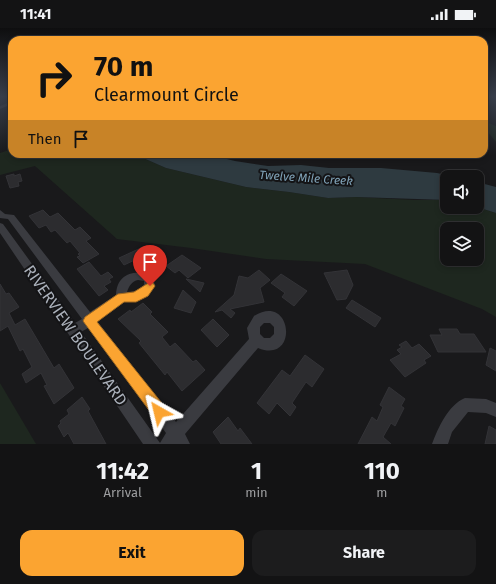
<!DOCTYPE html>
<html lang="en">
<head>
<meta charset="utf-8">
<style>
  body { margin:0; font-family:"Fira Sans",sans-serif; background:#1c1c1d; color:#f1f3f6; height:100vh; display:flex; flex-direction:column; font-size:15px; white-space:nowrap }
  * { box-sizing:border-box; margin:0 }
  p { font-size:13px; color:#9d9ea0 }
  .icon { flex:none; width:22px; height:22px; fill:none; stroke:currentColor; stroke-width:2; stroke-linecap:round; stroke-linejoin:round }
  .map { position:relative; height:416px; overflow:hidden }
  .side { display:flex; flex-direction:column; background:#131314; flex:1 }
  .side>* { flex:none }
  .top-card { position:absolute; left:8px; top:8px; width:480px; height:122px; border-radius:12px; box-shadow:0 2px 6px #0003,0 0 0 1px #323234; background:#fba431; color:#111; overflow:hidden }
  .fabs { position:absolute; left:440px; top:142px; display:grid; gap:8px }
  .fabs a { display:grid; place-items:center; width:44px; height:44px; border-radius:8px; background:#131314; box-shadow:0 2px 6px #0003,0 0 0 1px #323234; font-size:20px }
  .pin { position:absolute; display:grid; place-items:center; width:34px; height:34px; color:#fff; margin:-41px -17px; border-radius:50% 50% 50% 0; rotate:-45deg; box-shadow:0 0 4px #0007 }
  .pin .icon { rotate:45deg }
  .me { position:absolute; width:44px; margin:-22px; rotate:323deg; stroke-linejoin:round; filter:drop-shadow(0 0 3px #0008) }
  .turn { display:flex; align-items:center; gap:14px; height:84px; padding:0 20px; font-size:18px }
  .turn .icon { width:52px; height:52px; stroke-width:2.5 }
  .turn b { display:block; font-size:28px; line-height:34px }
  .then { display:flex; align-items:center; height:38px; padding:0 20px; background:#0003; gap:8px; font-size:15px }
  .eta { display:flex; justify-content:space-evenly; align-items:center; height:68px; text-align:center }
  .eta b { font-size:24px; font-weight:700; line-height:28px }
  .cta { display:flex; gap:8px; margin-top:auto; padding:8px 20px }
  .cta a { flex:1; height:46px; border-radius:12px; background:#fba431; color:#111; font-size:16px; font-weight:700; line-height:46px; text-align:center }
  .cta a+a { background:#1c1c1d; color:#f1f3f6 }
  .status { display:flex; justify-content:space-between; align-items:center; height:28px; padding:0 20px; background:#131314; direction:ltr }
  .status svg { height:11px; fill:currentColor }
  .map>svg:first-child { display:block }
  .green { fill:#1e271f; fill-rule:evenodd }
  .water { fill:#2e3a40 }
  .building { fill:#2c2c2f; stroke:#333337 }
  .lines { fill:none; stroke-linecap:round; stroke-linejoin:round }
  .minor { fill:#3a3b40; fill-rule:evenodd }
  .route { fill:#fba431; stroke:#a36b20 }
  .labels { text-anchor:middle; stroke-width:4; stroke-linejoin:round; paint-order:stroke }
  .far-water-label { font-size:12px; font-style:italic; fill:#80a3b8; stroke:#141416 }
  .near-street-label { font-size:16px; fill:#abb1bb; stroke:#141416 }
</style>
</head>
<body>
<div class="status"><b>11:41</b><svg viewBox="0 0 49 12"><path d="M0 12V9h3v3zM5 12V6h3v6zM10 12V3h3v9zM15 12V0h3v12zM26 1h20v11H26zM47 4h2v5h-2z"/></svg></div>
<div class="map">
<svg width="496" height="416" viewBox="0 0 496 416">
  <rect width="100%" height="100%" fill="#19191b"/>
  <g class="green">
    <polygon points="484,93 496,98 496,114 487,103 484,103"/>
    <path d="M12 121V126H134L166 140 246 159 289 164 328 170 356 169 414 172H446L447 179H477L496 185V289L482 281 365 236 266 231 191 220 117 211 35 138 0 147V125ZM447 201H477V231H447Z"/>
    <polygon points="0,355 36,416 0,416"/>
  </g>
  <g class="water">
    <polygon points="134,126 206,126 235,133 268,138 301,137 329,140 381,140 437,145 455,149 447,149 447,172 356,169 328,170 289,164 246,159 166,140"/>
    <polygon points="477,154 496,159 496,185 477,179"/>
  </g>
  <g class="building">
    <polygon points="14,146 14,148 20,146 22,153 18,154 19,158 10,160 6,148"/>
    <polygon points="43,182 50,189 58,185 75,202 80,199 91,210 86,213 99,226 83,235 77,229 80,228 78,226 80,225 70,213 67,215 55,202 51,204 46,197 39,200 29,188"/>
    <polygon points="143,219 162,224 154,234 139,230 124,237 119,230"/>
    <polygon points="182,227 201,240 188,250 179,242 175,245 166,238"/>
    <polygon points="89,234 101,248 108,244 113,249 109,251 111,254 104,258 108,262 99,268 77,241"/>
    <polygon points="259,242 270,252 260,260 264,274 230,281 235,285 231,290 222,282 215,284 234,267 239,248 248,250"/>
    <polygon points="347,242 353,257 346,271 337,272 324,245"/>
    <polygon points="281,246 307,263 294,278 282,269 285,265 271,255"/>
    <polygon points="186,251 204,255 200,264"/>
    <polygon points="0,256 6,266 9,265 19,279 9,285 15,297 25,291 54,340 59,336 74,360 54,376 44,358 47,357 41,345 26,355 22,346 32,339 23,321 20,323 8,298 0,303"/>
    <polygon points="183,262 196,274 191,285 174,280"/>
    <polygon points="352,272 381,290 375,299 346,280"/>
    <polygon points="143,275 152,284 150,286 168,304 162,309 170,319 175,315 193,334 196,332 205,342 182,363 167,344 165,347 139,315 141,313 118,291 130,282 131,284"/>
    <polygon points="213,291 229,307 217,319 201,302"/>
    <polygon points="439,301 457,301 460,306 474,306 486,324 438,324 430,307 442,307"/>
    <polygon points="406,313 412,320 419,316 431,328 424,332 426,335 405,349 390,332 401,326 397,322 402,319 399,317"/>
    <polygon points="490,320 496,323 496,343 486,337"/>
    <polygon points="305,327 324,341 312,359 306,354 292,375 296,379 290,388 277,375 269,386 257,375 282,342 290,348"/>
    <polygon points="389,359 405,371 401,378 404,380 395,398 391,395 383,409 391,416 358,416 372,389 377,393 383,379 380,377"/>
    <polygon points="82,369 90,381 88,383 106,416 74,416 68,405 64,409 58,398 61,395 60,393 69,386 67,382"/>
    <polygon points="228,389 238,403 240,400 252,416 221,416 213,404"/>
    <polygon points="489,398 496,402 496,416 485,416"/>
  </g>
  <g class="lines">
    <g class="minor">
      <polygon points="12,73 12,76 0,81 0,78"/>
      <path d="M0 182 5 186 14 187 90 284 116 267C117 245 135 241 153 248L155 258 145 269 137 272 126 273 97 293 176 394 249 311 247 300 254 288C293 264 299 337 258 320L185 406 190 416H143L0 205V195L3 196 75 295 82 291 8 191 0 190ZM138 252 144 253V257L137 263 127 264C129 258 132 253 138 252ZM264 295H270L274 299V306L270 310H264L260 306V299ZM88 300 166 405 160 415 81 304Z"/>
      <path d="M465 370 486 371 496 375V389L486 385 468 384 452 404 448 416H432C438 400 448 377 465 370Z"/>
    </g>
  </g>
  <linearGradient id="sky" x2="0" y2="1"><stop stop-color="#0e0e0f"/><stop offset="0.54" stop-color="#383e4a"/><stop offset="1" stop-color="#383e4a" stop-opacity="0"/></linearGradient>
  <rect width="496" height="127" fill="url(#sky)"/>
  <polygon class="route" points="150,254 153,255 155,258 148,268 136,274 124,274 97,294 165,379 167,384 165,389 159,392 154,389 83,293 85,289 118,266 134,264"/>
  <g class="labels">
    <g class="far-water-label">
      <text transform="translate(306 150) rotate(4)" y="4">Twelve Mile Creek</text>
    </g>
    <g class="near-street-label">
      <text transform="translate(76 307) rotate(55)" y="6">RIVERVIEW BOULEVARD</text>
    </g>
  </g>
</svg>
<div class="fabs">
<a><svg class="icon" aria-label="sound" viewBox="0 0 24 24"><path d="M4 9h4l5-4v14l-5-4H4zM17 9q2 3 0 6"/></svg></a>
<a><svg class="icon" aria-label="layers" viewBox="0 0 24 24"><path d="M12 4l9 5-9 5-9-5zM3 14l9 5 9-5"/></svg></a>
</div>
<div class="pin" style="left:150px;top:258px;background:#d93025"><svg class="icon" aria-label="arrive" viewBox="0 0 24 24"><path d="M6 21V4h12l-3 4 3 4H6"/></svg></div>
<svg class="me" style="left:159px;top:384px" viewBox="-20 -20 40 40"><path d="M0-17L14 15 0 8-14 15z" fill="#fba431" stroke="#fff" stroke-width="4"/></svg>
<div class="top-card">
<div class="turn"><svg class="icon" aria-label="right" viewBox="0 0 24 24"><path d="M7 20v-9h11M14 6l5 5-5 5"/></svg><div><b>70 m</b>Clearmount Circle</div></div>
<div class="then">Then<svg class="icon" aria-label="arrive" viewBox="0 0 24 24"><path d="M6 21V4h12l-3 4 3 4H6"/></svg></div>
</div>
</div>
<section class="side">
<div class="eta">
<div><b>11:42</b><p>Arrival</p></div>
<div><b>1</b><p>min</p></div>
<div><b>110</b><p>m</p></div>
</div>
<div class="cta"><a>Exit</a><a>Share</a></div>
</section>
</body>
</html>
